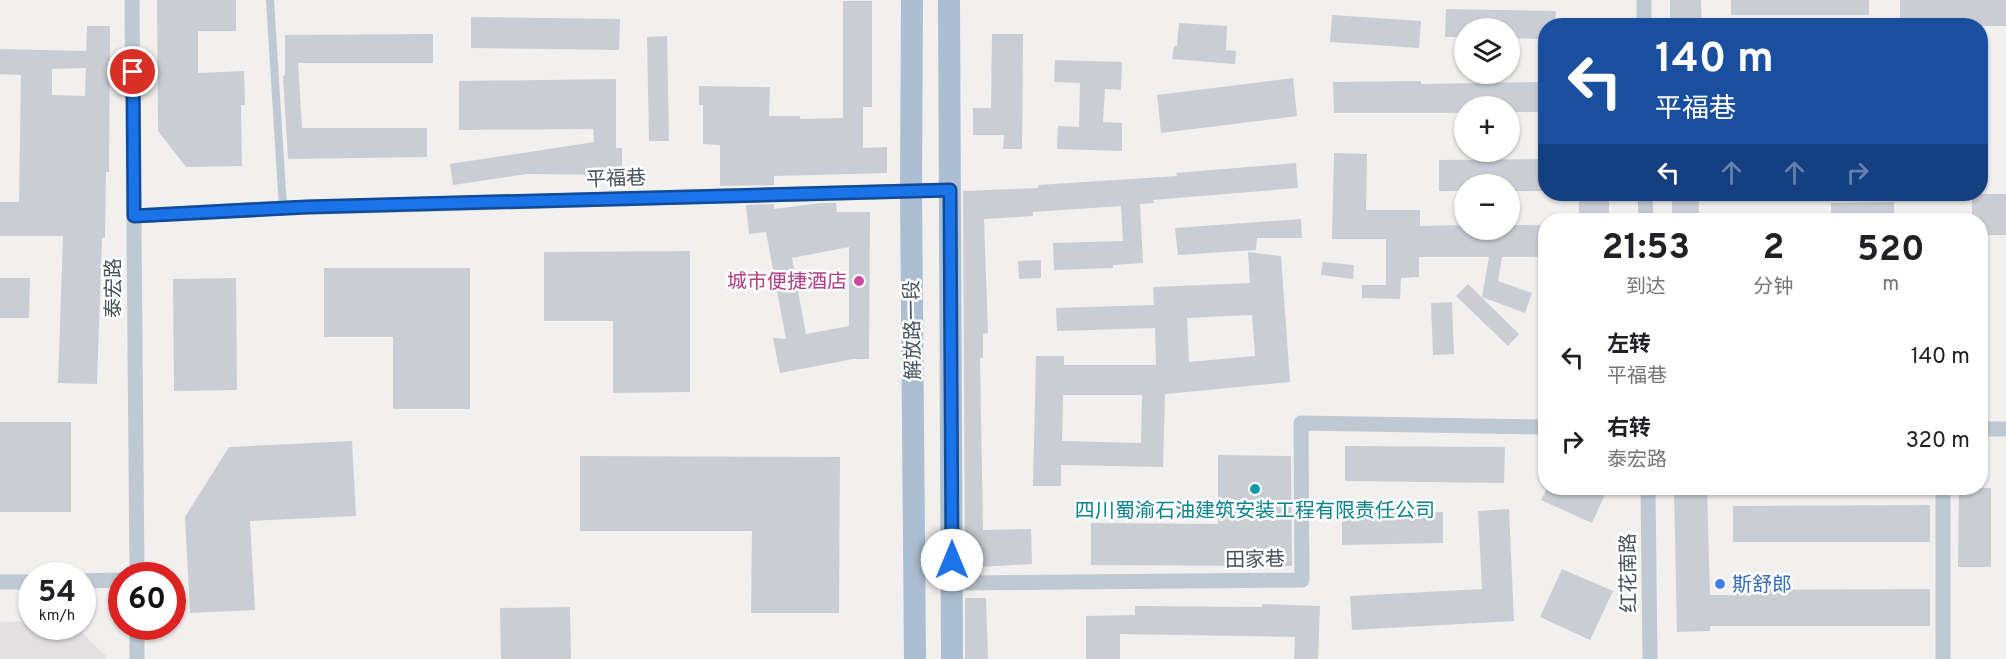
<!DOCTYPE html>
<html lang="zh">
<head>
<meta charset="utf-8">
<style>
  body { margin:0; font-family:Overpass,"Noto Sans SC",sans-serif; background:#f6f6f6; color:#202124; height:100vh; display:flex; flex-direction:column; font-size:22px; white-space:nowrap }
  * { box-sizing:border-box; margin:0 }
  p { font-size:20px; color:#757577 }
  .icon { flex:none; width:33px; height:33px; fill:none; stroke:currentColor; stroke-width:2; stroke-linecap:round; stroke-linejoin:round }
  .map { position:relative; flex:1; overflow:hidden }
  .details { position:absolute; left:1538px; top:213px; width:450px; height:282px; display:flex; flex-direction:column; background:#fff; border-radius:24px; box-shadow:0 2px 4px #0004 }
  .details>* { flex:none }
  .hud { position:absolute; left:1538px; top:18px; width:450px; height:183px; border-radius:24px; box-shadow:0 2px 4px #0004; background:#1a4fa0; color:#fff; overflow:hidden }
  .fabs { position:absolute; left:1454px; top:18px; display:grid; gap:12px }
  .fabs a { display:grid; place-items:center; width:66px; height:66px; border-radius:50%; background:#fff; box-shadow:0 2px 4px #0004; font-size:30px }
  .speed { position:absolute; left:18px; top:562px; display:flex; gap:12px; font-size:30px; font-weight:700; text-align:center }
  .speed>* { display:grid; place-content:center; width:78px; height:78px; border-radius:50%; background:#fff; box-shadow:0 2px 4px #0004; line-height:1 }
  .speed small { font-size:15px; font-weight:400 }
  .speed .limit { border:9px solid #d22; background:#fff; color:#111 }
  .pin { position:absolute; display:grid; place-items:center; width:51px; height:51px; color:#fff; margin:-26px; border:3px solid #fff; border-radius:50%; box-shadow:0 2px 6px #0007 }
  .me { position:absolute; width:66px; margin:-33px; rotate:0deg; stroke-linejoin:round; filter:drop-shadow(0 0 4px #0008) }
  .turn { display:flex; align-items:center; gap:21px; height:126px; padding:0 18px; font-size:27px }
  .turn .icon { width:78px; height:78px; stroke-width:2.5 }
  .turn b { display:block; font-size:42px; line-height:51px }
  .lanes { display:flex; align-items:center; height:57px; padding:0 18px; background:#0003; justify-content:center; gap:30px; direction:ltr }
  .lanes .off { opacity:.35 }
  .eta { display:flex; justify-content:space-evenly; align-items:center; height:102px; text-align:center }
  .eta b { font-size:36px; font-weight:700; line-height:42px }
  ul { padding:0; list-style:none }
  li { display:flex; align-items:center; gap:18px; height:84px; padding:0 18px }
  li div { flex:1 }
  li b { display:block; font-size:22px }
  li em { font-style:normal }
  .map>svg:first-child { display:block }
  .education { fill:#e3e0e1 }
  .building { fill:#caced4; fill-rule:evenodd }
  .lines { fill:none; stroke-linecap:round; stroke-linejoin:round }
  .service { stroke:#bec9d2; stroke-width:8 }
  .minor { stroke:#bec9d2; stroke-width:15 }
  .primary { stroke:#acbed1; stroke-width:22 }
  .route-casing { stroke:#114b97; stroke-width:15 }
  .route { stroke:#1a73e8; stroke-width:10 }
  .hotel-dot { fill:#d1479c; stroke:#fff; stroke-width:2 }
  .culture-dot { fill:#0f9aa8; stroke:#fff; stroke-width:2 }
  .shop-dot { fill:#3f7fe0; stroke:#fff; stroke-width:2 }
  .labels { text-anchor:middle; stroke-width:5; stroke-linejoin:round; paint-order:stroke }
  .street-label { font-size:20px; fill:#45525e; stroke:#fff }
  .hotel-label { font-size:20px; fill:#b23c85; stroke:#fff; text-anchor:end }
  .culture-label { font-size:20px; fill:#0d838f; stroke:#fff }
  .shop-label { font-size:20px; fill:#366cbe; stroke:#fff; text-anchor:start }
</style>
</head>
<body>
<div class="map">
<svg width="2006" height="659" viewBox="0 0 2006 659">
  <rect width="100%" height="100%" fill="#f2efef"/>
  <polygon class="education" points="31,621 32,627 76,627 106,656 106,659 0,659 0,622"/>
  <g class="building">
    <polygon points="157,0 236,0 236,31 198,31 198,73 244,71 245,105 241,105 242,166 186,167 158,131"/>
    <polygon points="1670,0 1701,0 1702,26 1670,26"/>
    <rect x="1731" y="0" width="138" height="15"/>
    <rect x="1900" y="0" width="106" height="26"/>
    <polygon points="843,1 872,1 872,107 863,107 863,148 887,147 887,173 774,176 774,185 720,186 720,145 703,144 703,105 699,105 699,86 770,87 769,116 800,116 800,119 843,118"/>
    <polygon points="1446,9 1556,11 1555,26 1545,26 1545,39 1509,38 1509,28 1464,28 1464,37 1445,37"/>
    <polygon points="1332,15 1421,21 1419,48 1330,42"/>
    <polygon points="471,17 620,19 619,50 471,48"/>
    <polygon points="1179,23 1227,26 1226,50 1236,51 1235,64 1172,59 1174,46 1177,46"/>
    <path d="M87 26H110L109 172H106L105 238H102L97 384 58 383 63 236H0V202H19L21 75 0 74V49L86 51ZM86 68 85 96 52 95V69Z"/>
    <polygon points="433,34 433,63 298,63 302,128 427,128 427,157 288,159 283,76 285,75 285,35"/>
    <polygon points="992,34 1023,34 1022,149 1003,149 1004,135 973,135 973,108 991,108"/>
    <polygon points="667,36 669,141 649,141 647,37"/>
    <polygon points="1055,60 1122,62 1121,90 1105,89 1103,122 1122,123 1122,151 1057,149 1058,126 1079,127 1080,83 1054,82"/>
    <polygon points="1293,78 1297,116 1161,133 1157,95"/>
    <polygon points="616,79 616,148 622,148 622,175 527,174 453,185 450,164 594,142 593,129 459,130 459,81"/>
    <polygon points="1421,81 1421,84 1545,82 1545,112 1509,112 1509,106 1464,106 1464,113 1334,113 1333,82"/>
    <polygon points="1334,153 1367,154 1366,210 1420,210 1420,226 1464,225 1464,230 1509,230 1509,225 1545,225 1545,257 1502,257 1498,281 1532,293 1525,313 1482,297 1489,257 1419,257 1419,277 1401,278 1400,299 1362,298 1362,285 1386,285 1386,239 1332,239"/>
    <polygon points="1545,159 1545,191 1509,191 1509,184 1464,184 1464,191 1439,191 1439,160"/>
    <polygon points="1296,163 1298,188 1153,200 1154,203 1140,204 1143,263 1113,265 1113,268 1054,270 1053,243 1123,241 1121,206 1033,212 1033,216 984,219 988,333 983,334 983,358 980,358 983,530 1031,529 1032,564 965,568 963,191 1038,188 1038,185 1177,176 1176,173"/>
    <rect x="1579" y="194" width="30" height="26"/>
    <rect x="1672" y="194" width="27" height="26"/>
    <polygon points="1972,194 2006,194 2006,235 1980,235 1980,220 1972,220"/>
    <polygon points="1894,202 1894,220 1831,220 1831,203"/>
    <path d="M821 203H836L837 212H870L869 359H853L780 373 773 338 786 339 766 232 749 234 746 205 774 204V209ZM849 247V326L806 334 792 258Z"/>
    <polygon points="1301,219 1302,238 1257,238 1256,250 1178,255 1175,228"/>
    <polygon points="690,251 690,392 613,393 613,321 544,321 544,252"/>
    <path d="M1248 252 1281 256 1290 382 1166 394 1165 395 1163 467 1061 465V486H1033L1036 356H1064V365H1156L1155 328 1057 331 1056 308 1154 305 1153 287 1250 283ZM1252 315 1255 356 1189 362 1187 318ZM1063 395H1142L1141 443 1062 441Z"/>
    <polygon points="1041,260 1041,278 1019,279 1018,261"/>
    <polygon points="1323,262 1354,265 1353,279 1321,275"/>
    <polygon points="324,268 470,268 470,409 393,409 393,337 324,337"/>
    <polygon points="0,278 30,278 29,318 0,318"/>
    <polygon points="236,278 237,390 174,391 173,279"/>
    <polygon points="1468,284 1519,334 1508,346 1456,296"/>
    <polygon points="1452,302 1454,354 1433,355 1431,303"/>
    <rect x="0" y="422" width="71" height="90"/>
    <polygon points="352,441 356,516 250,521 255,610 190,613 185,517 229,447"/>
    <polygon points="1345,446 1505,447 1504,483 1345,481"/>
    <polygon points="1218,455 1291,456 1292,566 1091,565 1091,523 1218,524"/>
    <polygon points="580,456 840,457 839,613 751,613 752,531 580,531"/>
    <polygon points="1547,488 1608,488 1592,523 1541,500"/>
    <polygon points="1674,488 1707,488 1710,595 1733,595 1733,590 1930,589 1930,626 1710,626 1710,631 1677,632"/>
    <polygon points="1959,488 1991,488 1991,567 1958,567"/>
    <polygon points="1930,505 1930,542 1733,542 1733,506"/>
    <polygon points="1509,509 1514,621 1352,630 1350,596 1482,589 1478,511"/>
    <polygon points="1443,512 1443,543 1342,545 1342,514"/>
    <polygon points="1562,569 1613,591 1590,640 1540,617"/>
    <polygon points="965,598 986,598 988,659 965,659"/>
    <polygon points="1263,604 1320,606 1318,659 1294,659 1295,637 1120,634 1120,659 1086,659 1086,616 1135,615 1135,606 1262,607"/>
    <polygon points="570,607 571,659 501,659 500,608"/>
  </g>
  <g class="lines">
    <polyline class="service" points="270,0 283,208"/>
    <g class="minor">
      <polyline points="132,0 137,576"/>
      <polyline points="1644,0 1644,26"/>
      <polyline points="1645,194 1646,220"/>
      <polyline points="134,216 283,208 950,190"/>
      <polyline points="1980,429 2006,429"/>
      <polyline points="1648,488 1650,659"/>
      <polyline points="1943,488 1943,659"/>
      <polyline points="82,581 122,580"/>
      <polyline points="0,582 32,582"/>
      <polyline points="952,583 1302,580 1301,423 1545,427"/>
      <polyline points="137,627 137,659"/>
    </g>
    <g class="primary">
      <polyline points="912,0 911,191 915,659"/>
      <polyline points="949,0 952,659"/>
    </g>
  </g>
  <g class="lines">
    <defs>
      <polyline id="route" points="133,72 134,216 306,207 950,190 952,560"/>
    </defs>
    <use href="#route" class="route-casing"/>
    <use href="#route" class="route"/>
  </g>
  <circle class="hotel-dot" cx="859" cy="281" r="6"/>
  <circle class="culture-dot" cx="1255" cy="489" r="6"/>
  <circle class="shop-dot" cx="1720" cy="584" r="6"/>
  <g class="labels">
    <g class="street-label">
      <text transform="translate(616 178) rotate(-2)" y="7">平福巷</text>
      <text transform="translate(113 288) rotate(-90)" y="7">泰宏路</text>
      <text transform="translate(912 330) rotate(-91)" y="7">解放路一段</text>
      <text transform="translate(1255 559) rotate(-1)" y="7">田家巷</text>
      <text transform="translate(1628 573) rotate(-91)" y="7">红花南路</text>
    </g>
    <g class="hotel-label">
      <text x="847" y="288">城市便捷酒店</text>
    </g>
    <g class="culture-label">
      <text x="1255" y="517">四川蜀渝石油建筑安装工程有限责任公司</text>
    </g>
    <g class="shop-label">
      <text x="1732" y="591">斯舒郎</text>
    </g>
  </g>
</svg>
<div class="fabs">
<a><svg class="icon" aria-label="layers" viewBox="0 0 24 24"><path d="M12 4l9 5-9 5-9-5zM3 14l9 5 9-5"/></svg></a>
<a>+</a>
<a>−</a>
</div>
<div class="speed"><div>54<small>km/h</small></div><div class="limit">60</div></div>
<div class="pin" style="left:133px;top:72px;background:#d93025"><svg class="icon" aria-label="arrive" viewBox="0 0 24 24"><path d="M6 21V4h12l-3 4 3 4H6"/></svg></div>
<svg class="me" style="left:952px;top:560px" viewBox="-20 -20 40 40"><circle r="19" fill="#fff"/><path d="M0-13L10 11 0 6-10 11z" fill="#1a73e8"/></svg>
<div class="hud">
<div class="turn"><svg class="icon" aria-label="left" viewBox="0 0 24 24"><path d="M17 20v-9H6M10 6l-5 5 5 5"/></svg><div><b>140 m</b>平福巷</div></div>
<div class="lanes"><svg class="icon" aria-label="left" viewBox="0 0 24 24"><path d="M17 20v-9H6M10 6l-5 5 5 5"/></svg><svg class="icon off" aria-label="ahead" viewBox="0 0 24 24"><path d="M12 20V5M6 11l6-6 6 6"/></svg><svg class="icon off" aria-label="ahead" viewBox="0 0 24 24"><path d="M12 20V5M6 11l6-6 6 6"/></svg><svg class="icon off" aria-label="right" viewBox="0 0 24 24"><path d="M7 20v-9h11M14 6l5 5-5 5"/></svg></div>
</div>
<section class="details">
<div class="eta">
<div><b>21:53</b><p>到达</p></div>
<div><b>2</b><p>分钟</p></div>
<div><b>520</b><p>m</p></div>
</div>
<ul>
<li><svg class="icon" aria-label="left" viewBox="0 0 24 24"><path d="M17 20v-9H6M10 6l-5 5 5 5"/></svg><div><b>左转</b><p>平福巷</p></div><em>140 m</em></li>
<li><svg class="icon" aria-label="right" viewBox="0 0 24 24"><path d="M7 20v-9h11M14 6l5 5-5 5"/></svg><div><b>右转</b><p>泰宏路</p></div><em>320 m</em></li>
</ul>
</section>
</div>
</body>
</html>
